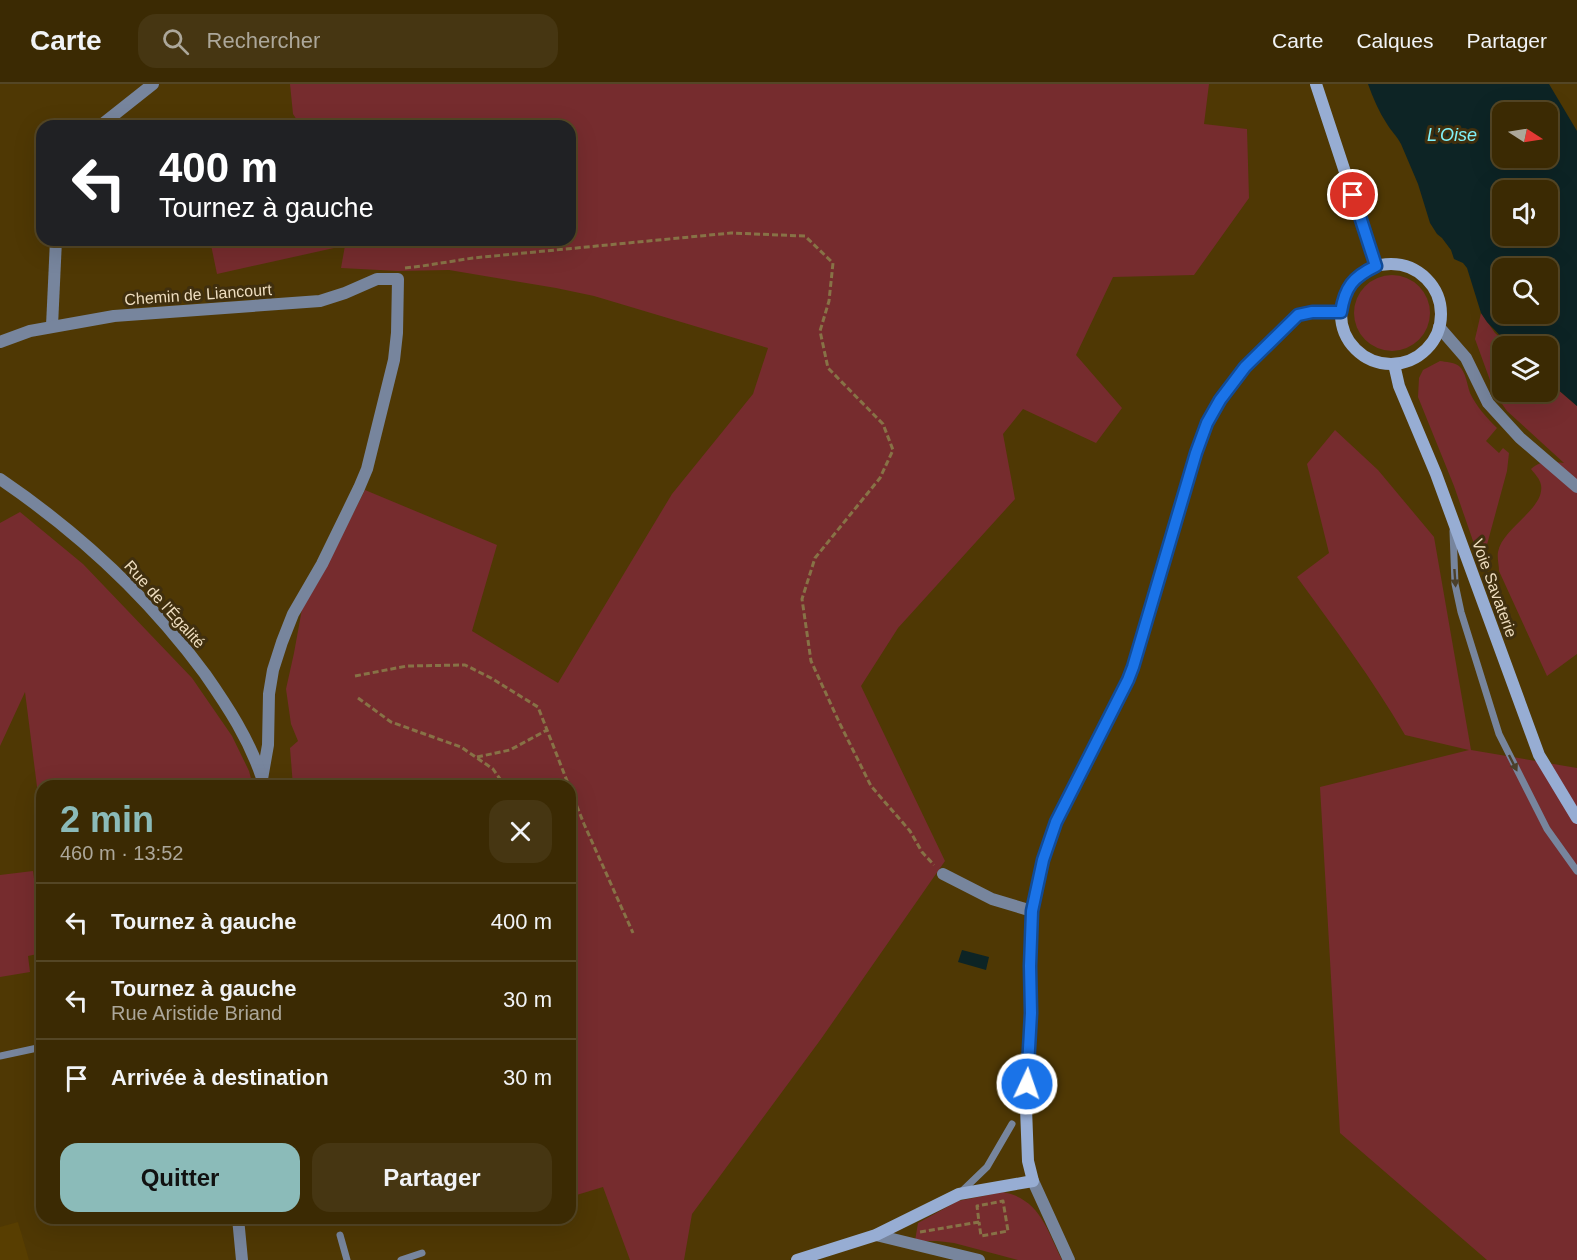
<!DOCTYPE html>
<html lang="fr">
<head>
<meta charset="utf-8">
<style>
  body { margin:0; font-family:Helvetica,sans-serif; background:#463612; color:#f1f3f6; height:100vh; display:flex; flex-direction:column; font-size:22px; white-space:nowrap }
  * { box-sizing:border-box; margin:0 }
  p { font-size:20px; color:#aca79a }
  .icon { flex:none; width:33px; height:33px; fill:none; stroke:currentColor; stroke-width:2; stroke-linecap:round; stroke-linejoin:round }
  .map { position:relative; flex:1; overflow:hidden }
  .sheet { position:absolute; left:36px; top:696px; width:540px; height:444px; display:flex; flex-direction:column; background:#3b2a03; border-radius:18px; box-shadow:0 6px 24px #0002,0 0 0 2px #544625 }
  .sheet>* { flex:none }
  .guide { position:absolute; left:36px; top:36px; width:540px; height:126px; border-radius:18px; box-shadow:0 6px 24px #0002,0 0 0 2px #544625; background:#202124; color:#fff; overflow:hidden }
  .needle { width:39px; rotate:102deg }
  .controls { position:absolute; left:1492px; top:18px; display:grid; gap:12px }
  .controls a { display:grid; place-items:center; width:66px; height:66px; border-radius:12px; background:#3b2a03; box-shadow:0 6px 24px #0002,0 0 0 2px #544625; font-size:30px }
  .pin { position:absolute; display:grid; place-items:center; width:51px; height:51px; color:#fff; margin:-26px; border:3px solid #fff; border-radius:50%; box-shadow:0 2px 6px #0007 }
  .me { position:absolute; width:66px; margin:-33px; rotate:3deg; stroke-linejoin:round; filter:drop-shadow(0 0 4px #0008) }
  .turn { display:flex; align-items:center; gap:21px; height:126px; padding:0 24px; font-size:27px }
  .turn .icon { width:78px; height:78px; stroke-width:2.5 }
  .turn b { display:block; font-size:42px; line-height:51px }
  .round { display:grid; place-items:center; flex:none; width:63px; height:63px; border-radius:18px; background:#463612 }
  .headline { display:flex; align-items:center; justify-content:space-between; height:102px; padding:0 24px }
  h1 { font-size:36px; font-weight:600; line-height:45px; color:#8bbbb9 }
  .button { display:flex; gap:12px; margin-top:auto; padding:12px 24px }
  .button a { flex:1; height:69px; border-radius:18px; background:#8bbbb9; color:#111; font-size:24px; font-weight:600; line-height:69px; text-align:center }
  .button a+a { background:#463612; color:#f1f3f6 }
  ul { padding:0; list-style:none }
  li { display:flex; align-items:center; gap:18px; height:78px; padding:0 24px; border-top:2px solid #544625 }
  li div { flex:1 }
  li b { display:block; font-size:22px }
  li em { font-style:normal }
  header { display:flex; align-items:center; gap:36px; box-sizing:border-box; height:84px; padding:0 30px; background:#3b2a03; border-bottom:2px solid #544625 }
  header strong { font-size:28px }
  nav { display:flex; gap:33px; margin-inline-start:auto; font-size:21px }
  .search { width:420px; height:54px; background:#463612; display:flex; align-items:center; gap:15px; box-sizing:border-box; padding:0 21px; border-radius:18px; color:#aca79a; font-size:22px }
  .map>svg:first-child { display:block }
  .built { fill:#583e01 }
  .green { fill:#762c2e }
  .water { fill:#0d2425; fill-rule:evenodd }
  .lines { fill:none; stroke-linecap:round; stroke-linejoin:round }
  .path { stroke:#877246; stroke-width:3; stroke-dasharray:6 3; stroke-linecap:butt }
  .lane { stroke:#77859d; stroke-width:7 }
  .street { stroke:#77859d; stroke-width:12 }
  .secondary { stroke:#97add3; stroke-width:12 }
  .oneway { fill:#4b402b }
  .route-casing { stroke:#114b97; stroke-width:15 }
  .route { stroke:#1a73e8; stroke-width:10 }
  .labels { text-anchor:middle; stroke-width:6; stroke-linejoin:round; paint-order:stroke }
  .street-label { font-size:16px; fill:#eeddbf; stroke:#402f0e }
  .water-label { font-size:18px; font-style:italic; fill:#81f2fa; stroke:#402f0e }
</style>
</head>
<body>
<header>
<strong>Carte</strong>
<div class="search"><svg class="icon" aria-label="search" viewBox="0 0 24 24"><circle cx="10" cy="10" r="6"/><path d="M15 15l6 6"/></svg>Rechercher</div>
<nav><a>Carte</a><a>Calques</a><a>Partager</a></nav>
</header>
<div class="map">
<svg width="1577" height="1176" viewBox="0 0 1577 1176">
  <rect width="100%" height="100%" fill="#4f3804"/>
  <polygon class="built" points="18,1138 29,1176 0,1176 0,1143"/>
  <g class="green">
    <polygon points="290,0 1209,0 1204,40 1247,45 1249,114 1194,191 1113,193 1076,271 1122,324 1096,359 1023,325 1003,350 1015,415 898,544 861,602 945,777 821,955 692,1130 684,1176 630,1176 603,1103 570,1113 570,702 293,702 290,664 298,657 291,640 286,605 294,569 302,525 321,493 365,406 497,461 472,547 558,599 672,410 753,310 768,264 594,212 556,204 449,186 398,187 341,184 346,156 570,156 570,42 301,42 293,30"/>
    <polygon points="210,156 342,156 343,162 217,190"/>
    <circle cx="1392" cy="229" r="38"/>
    <path d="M1481 229 1495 249 1510 262H1503V308H1548V297L1577 322V570L1547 592 1499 487C1499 481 1497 474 1498 468 1502 444 1545 425 1541 401 1540 395 1535 390 1531 385 1542 375 1552 378 1564 379L1507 327 1495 310 1475 255Z"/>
    <path d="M1440 277C1446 278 1454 278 1459 282 1466 288 1467 301 1470 309 1476 322 1487 334 1497 344L1486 357 1499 369 1503 364 1509 369 1507 387 1485 468 1487 478 1481 480 1454 402 1418 313 1419 294 1423 286Z"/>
    <path d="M1335 346 1378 386 1434 453 1471 666 1577 684V1176H1487L1340 1049 1320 703 1469 666 1405 651C1373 596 1335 545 1297 493L1329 469 1307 380Z"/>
    <polygon points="20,428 83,480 192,594 232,652 249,687 253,702 42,702 42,742 25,608 0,662 0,439"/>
    <polygon points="33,787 42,855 42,869 28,872 30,888 0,893 0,791"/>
    <path d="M1003 1108C1040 1115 1047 1146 1062 1176H1018L954 1159 937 1157H915L918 1139 958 1117Z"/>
  </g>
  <g class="water">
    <path d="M1368 0H1549L1577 47V322L1548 297V262H1510L1487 238 1481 229 1467 184 1463 179 1454 175 1451 166 1442 154 1437 150 1430 139 1418 100 1401 60C1397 52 1391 47 1387 40 1379 28 1373 14 1368 0ZM1503 28H1548V74H1503ZM1503 106H1548V152H1503ZM1503 184H1548V230H1503Z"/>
    <polygon points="962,866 989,873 986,886 958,878"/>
  </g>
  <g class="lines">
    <g class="path">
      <polyline points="405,184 422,182 473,174 731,149 805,152 833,179 829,217 820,247 828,284 883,340 893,366 880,394 815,474 802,515 811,577 840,640 871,702 910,747 922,768 934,781"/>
      <polyline points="355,592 407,582 465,581 491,594 538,623 569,702"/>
      <polyline points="358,614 391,638 461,663 493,685 505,702"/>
      <polyline points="477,673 510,666 547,646"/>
      <polyline points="494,702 499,693"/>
      <polyline points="570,705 584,740 633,849"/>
      <polyline points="920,1148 979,1138 977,1122 1003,1117 1008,1147 981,1152 979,1138"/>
    </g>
    <g class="lane">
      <polyline points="1453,447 1455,500 1461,528 1499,650 1547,745 1577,787"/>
      <polyline points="0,972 42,963"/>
      <polyline points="961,1108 987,1083 1012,1040"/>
      <polyline points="340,1151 347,1176"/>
      <polyline points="401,1176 422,1169"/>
    </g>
    <g class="street">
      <polyline points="100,42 153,0"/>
      <polyline points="52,242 56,156"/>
      <polyline points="1439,243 1466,274 1488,319 1520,354 1577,403"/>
      <polyline points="0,258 30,247 114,232 320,217 345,209 377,195 398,195 397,249 394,276 367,385 359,404 322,480 293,530 282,558 273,586 269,610 268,661 262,695"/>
      <path d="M0 395C78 448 149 514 205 590 228 623 249 655 262 694"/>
      <polyline points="943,790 992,815 1032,827"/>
      <polyline points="1033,1097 1069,1176"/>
      <polyline points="238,1134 242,1176"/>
      <polyline points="876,1151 979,1176"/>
    </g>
    <g class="secondary">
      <polyline points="1316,0 1376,182"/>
      <circle cx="1391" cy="230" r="50"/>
      <polyline points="1394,280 1399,302 1436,390 1539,671 1577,734"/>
      <polyline points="797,1176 876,1151 959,1110 1033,1097 1028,1077 1026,1024 1031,929 1030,882 1032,827 1043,776 1056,738 1128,596 1133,583 1196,369 1207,339 1220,316 1245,283 1297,231 1313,228 1341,228"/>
    </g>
  </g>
  <defs><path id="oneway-solid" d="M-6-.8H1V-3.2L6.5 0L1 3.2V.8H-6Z" transform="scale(1.5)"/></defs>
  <g class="oneway">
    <use href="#oneway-solid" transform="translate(1455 494) rotate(86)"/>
    <use href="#oneway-solid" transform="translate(1513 679) rotate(63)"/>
  </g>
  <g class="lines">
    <defs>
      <path id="route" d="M1027 1000 1031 929 1030 882 1032 827 1043 776 1056 738 1128 596 1133 583 1196 369 1207 339 1220 316 1245 283 1298 231 1312 228H1341C1345 203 1353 193 1376 182L1353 111"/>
    </defs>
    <use href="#route" class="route-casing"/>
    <use href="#route" class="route"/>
  </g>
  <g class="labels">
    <g class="street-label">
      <text transform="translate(198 210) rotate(-4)" y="6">Chemin de Liancourt</text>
      <text transform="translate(1495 504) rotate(70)" y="6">Voie Savaterie</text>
      <text transform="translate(165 520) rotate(48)" y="6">Rue de l'Égalité</text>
    </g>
    <g class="water-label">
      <text x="1452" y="57">L’Oise</text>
    </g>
  </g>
</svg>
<div class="controls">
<a><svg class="needle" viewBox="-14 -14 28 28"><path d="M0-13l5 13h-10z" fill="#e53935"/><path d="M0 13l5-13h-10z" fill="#aca79a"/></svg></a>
<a><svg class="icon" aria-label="sound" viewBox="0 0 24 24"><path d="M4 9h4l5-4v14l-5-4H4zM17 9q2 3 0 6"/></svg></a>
<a><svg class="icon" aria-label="search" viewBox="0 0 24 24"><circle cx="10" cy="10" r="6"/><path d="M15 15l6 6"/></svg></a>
<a><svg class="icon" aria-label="layers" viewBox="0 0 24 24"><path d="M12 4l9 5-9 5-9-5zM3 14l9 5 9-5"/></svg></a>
</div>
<div class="pin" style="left:1353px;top:111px;background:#d93025"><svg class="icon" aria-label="arrive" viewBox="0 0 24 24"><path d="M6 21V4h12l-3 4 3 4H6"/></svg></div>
<svg class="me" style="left:1027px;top:1000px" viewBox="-20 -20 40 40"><circle r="17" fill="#1a73e8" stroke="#fff" stroke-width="3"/><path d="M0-11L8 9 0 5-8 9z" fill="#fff"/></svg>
<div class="guide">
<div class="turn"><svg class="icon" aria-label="left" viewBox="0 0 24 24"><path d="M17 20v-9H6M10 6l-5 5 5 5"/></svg><div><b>400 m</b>Tournez à gauche</div></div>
</div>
<section class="sheet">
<div class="headline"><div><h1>2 min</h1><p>460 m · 13:52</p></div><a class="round"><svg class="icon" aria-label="close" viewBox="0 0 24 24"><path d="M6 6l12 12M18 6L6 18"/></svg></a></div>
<ul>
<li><svg class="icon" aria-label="left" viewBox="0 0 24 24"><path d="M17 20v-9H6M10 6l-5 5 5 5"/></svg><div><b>Tournez à gauche</b></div><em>400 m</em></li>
<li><svg class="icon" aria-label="left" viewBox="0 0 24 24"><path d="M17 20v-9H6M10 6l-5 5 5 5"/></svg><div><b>Tournez à gauche</b><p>Rue Aristide Briand</p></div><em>30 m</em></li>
<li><svg class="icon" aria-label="arrive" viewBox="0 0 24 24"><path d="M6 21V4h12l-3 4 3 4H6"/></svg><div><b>Arrivée à destination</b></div><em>30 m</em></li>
</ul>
<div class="button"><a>Quitter</a><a>Partager</a></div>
</section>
</div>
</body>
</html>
